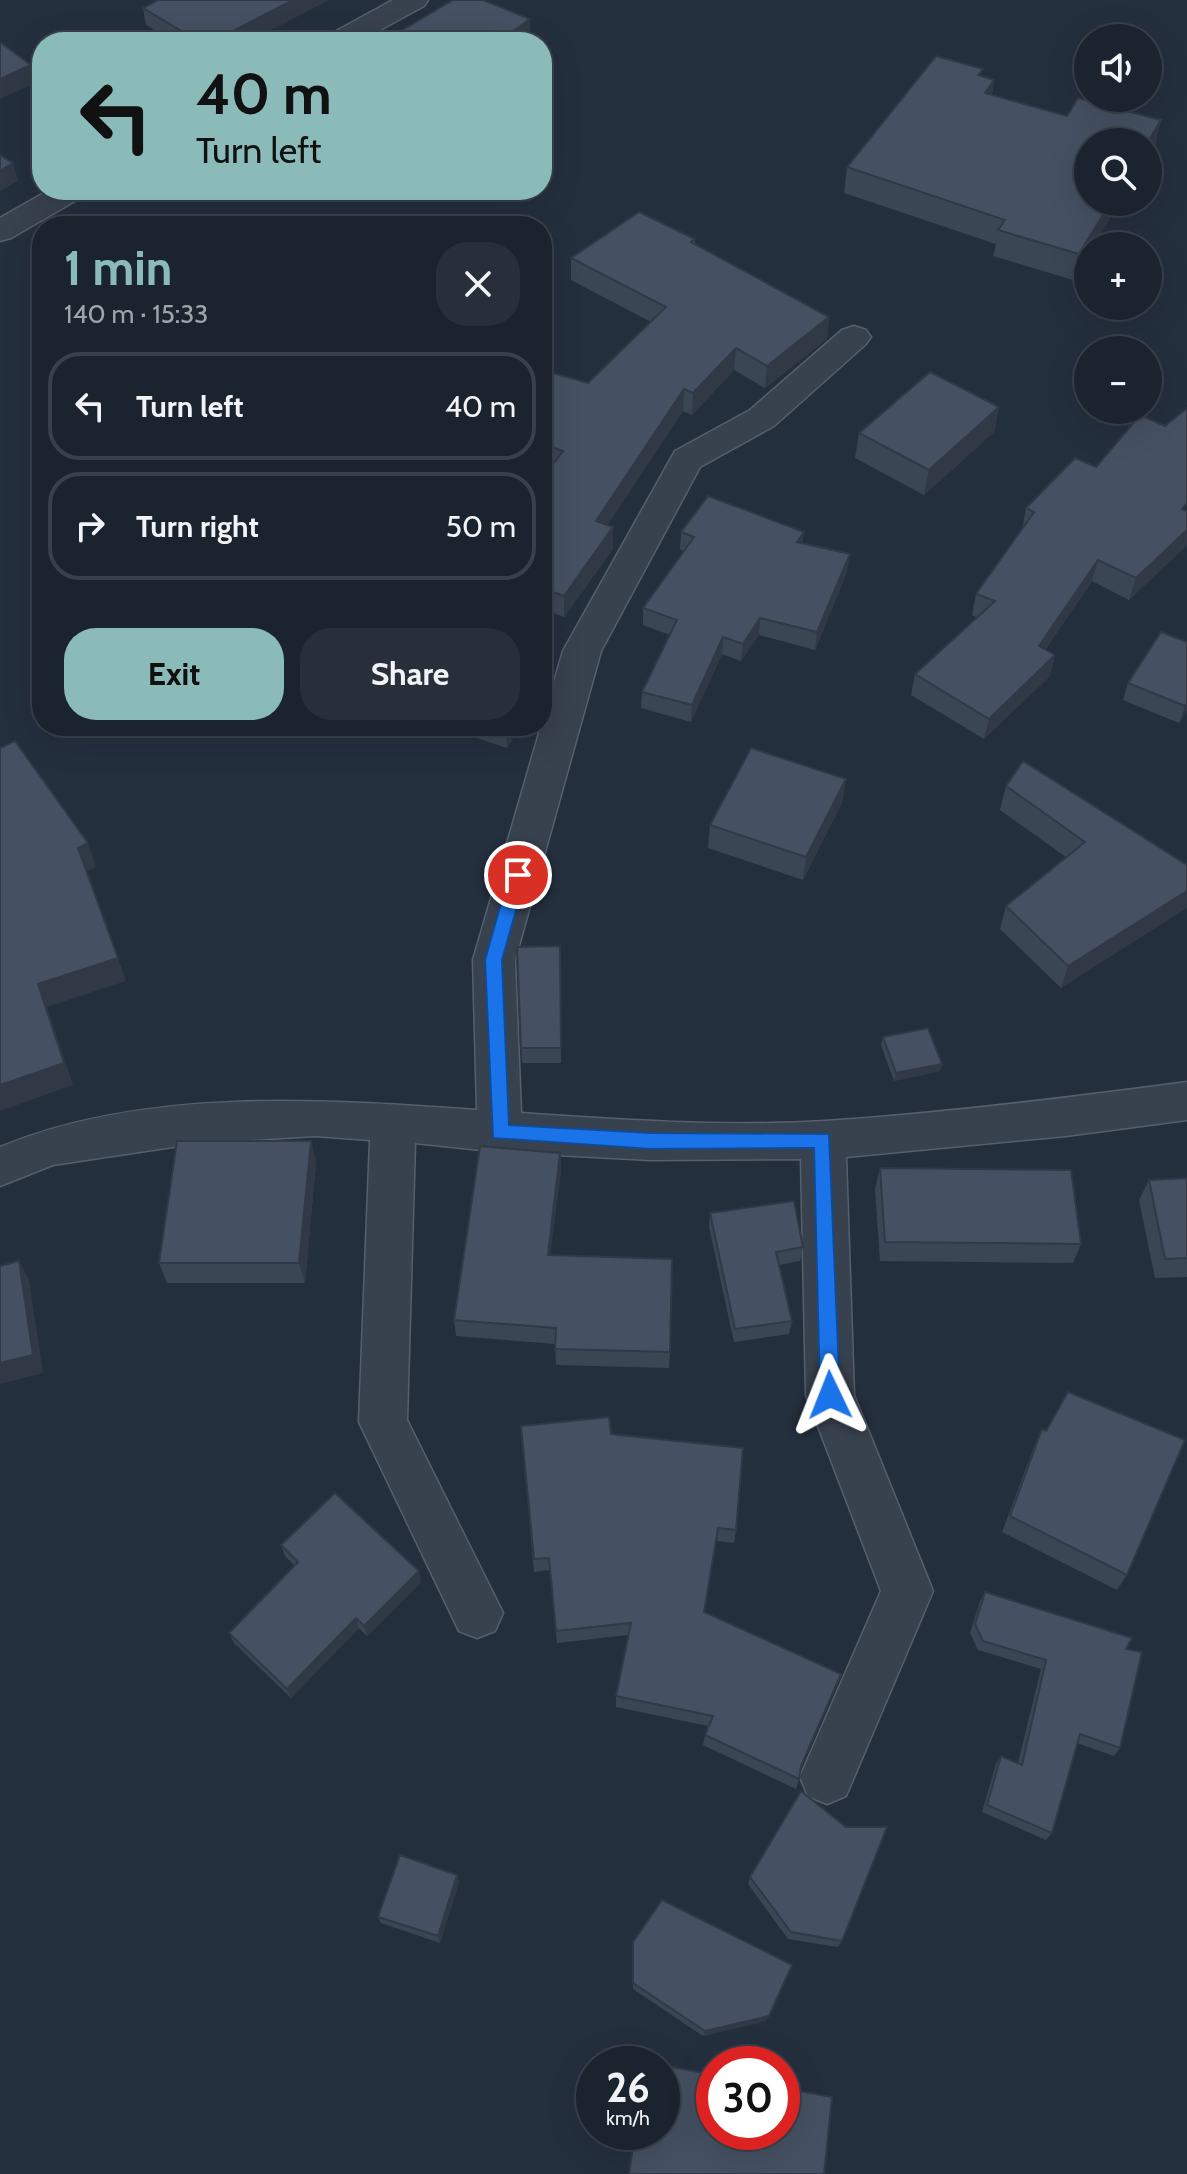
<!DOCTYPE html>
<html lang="en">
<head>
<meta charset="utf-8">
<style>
  body { margin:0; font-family:Cabin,sans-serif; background:#282f3a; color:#f1f3f6; height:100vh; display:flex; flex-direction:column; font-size:30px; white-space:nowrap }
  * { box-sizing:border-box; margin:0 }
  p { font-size:26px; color:#a0a4aa }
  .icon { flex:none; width:44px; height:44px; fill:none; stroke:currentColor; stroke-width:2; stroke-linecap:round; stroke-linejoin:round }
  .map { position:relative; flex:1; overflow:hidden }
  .side { position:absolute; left:32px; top:216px; width:520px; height:520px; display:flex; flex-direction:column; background:#1b232e; border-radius:32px; box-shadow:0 8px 32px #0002,0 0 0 2px #39404a }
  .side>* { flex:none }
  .banner { position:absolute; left:32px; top:32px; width:520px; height:168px; border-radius:32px; box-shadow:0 8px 32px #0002,0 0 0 2px #39404a; background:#8bbbb9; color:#111; overflow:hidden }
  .tools { position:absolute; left:1074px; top:24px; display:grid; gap:16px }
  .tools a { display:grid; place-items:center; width:88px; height:88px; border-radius:50%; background:#1b232e; box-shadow:0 8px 32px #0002,0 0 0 2px #39404a; font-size:40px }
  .speed { position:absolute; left:576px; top:2046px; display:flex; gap:16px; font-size:40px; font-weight:700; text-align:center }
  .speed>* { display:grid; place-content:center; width:104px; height:104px; border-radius:50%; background:#1b232e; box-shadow:0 8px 32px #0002,0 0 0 2px #39404a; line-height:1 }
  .speed small { font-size:20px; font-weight:400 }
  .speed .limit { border:12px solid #d22; background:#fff; color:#111 }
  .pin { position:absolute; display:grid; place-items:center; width:68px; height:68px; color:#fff; margin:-34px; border:4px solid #fff; border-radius:50%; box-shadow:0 2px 8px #0007 }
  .me { position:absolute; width:88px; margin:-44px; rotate:358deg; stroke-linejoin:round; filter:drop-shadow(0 0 6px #0008) }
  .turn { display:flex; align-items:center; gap:28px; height:168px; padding:0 32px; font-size:36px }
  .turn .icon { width:104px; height:104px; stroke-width:2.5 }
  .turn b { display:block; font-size:56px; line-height:68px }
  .round { display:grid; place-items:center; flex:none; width:84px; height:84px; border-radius:32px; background:#282f3a }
  .summary { display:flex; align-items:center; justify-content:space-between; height:136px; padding:0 32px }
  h1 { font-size:48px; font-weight:800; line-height:60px; color:#8bbbb9 }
  .primary-button { display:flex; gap:16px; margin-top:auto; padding:16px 32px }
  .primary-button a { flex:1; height:92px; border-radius:32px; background:#8bbbb9; color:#111; font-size:32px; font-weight:800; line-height:92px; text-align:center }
  .primary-button a+a { background:#282f3a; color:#f1f3f6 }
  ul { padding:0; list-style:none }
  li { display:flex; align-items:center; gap:24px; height:108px; margin:0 16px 12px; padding:0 16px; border:4px solid #39404a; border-radius:32px }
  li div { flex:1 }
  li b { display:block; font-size:30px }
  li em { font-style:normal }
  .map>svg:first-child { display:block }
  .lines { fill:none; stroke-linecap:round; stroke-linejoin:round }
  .minor-casing { stroke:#565f6c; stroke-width:3 }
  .minor { fill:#38414e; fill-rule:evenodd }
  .wall { fill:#3b4654 }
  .shaded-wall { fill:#303945 }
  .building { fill:#455162; stroke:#303945; stroke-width:2 }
  .route { fill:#1a73e8; stroke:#114b97; stroke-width:2 }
</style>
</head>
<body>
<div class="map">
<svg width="1187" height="2174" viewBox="0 0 1187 2174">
  <rect width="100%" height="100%" fill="#242f3e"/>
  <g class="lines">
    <defs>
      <g id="minor">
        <polygon points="393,0 428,0 424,6 358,42 323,42 327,36"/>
        <polygon points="49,190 87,190 82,197 11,238 0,241 0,218"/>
        <path d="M854 326 866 330 871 337 866 344 774 426 700 467 601 651 515 960 521 1113C622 1120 724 1127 825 1121 946 1113 1067 1098 1187 1082V1120L1066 1136 846 1157 854 1395 933 1591 846 1796 827 1804 808 1796 800 1777 881 1591 806 1395 801 1159 651 1160 500 1152 415 1143 407 1420 503 1613 495 1631 477 1638 459 1631 359 1422 370 1140 315 1136 199 1143 53 1165 0 1186V1147C145 1087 323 1099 477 1110L473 960 563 651 675 451 750 410 842 330Z"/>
      </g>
    </defs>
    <use href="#minor" class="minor-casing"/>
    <use href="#minor" class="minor"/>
  </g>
  <g class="wall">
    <polygon points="143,8 248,42 174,42 146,25"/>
    <polygon points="982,76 994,80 992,95 1067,116 1161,120 1155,146 1088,202 1120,202 1093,246 1088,246 1073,280 993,256 996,244 844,193 847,167"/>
    <polygon points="695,239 695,244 829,317 827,339 765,388 734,370 692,415 683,411 607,525 613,527 613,549 564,617 542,609 542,478 549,468 542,466 542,370 588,383 651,322 571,280 571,258"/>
    <polygon points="999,407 994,432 924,495 855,458 859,433"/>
    <polygon points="1026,508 1187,545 1129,600 1092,581 1045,650 1055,655 1050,676 984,739 911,695 915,674 978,618 972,615 976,594 1022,530"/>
    <polygon points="681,532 803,543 847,572 815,650 759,635 741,661 722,654 691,722 641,708 642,692 670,635 643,625 643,608 684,551 680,549"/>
    <polygon points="1187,642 1187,710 1179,723 1123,700 1128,683"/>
    <polygon points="459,726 521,726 507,748 459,732"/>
    <polygon points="846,779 842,803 803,880 708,848 710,825"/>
    <polygon points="1006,786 1187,865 1061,988 1000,929 1006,906 1066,857 1000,810"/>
    <polygon points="560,946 561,1063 522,1063 517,947"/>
    <polygon points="883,1037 942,1064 940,1071 894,1081 881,1045"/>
    <polygon points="311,1141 316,1162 305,1283 167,1283 159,1263"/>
    <polygon points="560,1153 561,1171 550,1255 670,1352 669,1368 556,1365 555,1344 456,1336 454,1320"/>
    <polygon points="880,1168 1081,1244 1073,1263 880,1261 875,1189"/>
    <polygon points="1187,1178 1187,1277 1155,1278 1139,1200 1149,1180"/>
    <polygon points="710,1213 803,1247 800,1261 779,1265 792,1321 789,1334 734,1342 709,1227"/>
    <polygon points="521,1426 611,1434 736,1530 734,1543 716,1541 704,1613 837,1685 800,1769 799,1779 796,1789 703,1745 705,1735 708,1726 616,1707 616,1696 628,1635 557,1643 550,1570 534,1572"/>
    <polygon points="1042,1429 1127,1575 1117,1590 1002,1532 1034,1447"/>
    <polygon points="281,1545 421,1582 367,1636 359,1628 291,1698 234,1643 229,1633 295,1566 285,1556"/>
    <polygon points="985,1592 1126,1649 1120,1748 1114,1756 1077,1743 1052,1833 1046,1840 982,1812 996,1764 1001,1756 1018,1763 1041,1669 978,1650 970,1633 980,1601"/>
    <polygon points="457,1875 459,1882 440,1943 381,1923 378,1917"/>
    <polygon points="750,1877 842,1941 838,1947 788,1939 748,1884"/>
    <polygon points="633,1942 766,2021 703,2036 633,1989"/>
  </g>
  <g class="shaded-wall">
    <polygon points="293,0 329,0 248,42 212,42"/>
    <polygon points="530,19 530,42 501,42 501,40"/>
    <polygon points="31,65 35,83 0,99 0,79"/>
    <polygon points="994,80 990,105 985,93"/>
    <polygon points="1161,120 1155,146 1148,157 1148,142"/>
    <polygon points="13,163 18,181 0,191 0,171"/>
    <polygon points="1111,202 1120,202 1093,246 1088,246 1088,255 1073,280 1079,254"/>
    <polygon points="829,317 827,339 765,388 767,366"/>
    <polygon points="736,348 734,370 692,415 693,393"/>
    <polygon points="684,389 683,411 596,543 596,521"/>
    <polygon points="999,407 994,432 924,495 929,470"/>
    <polygon points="613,527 613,549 564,617 564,596"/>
    <polygon points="1187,530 1187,545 1129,600 1136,578"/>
    <polygon points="804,532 802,550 797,542"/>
    <polygon points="850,554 847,572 815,650 817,632"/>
    <polygon points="1098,560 1092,581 1033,667 1039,646"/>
    <polygon points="760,618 759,635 741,661 743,644"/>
    <polygon points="723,637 722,654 691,722 692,705"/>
    <polygon points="1055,655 1050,676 984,739 989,719"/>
    <polygon points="1187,703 1187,710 1179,723 1185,706"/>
    <polygon points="509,726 521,726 507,748 506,731"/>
    <polygon points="846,779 842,803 803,880 806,857"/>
    <polygon points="88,843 96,867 86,872 78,848"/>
    <polygon points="1187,891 1187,908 1061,988 1068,966"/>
    <polygon points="118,958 126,981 47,1007 73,1085 0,1111 0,1085 38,984"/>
    <polygon points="942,1064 940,1071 894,1081 896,1073"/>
    <polygon points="311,1141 316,1162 305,1283 299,1263"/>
    <polygon points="560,1153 561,1171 548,1272 548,1255"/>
    <polygon points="19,1261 29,1280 43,1373 0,1384 0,1363"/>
    <polygon points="419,1571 421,1582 367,1636 364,1626"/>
    <polygon points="356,1618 359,1628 291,1698 287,1689"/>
    <polygon points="841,1674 837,1685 797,1776 801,1766"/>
    <polygon points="457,1875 459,1882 440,1943 438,1936"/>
    <polygon points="769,2016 766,2021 703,2036 705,2031"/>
  </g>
  <g class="building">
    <polygon points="158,0 293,0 212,42 200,42 143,8"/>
    <polygon points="453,0 483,0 530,19 501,40 506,42 382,42"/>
    <polygon points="0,42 31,65 0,79"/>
    <polygon points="936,56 983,69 978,75 994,80 985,93 1067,116 1078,98 1161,120 1148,142 1088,142 1088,202 1111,202 1079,254 998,230 1005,220 847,167"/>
    <polygon points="0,155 13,163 0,171"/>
    <polygon points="639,212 695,239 691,242 829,317 767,366 736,348 693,393 684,389 596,521 613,527 564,596 542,588 542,478 563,451 542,444 542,432 547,424 542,423 542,370 588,383 666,307 571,258"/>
    <polygon points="930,372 999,407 929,470 859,433"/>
    <polygon points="1187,408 1187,503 1182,509 1187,511 1187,530 1136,578 1098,560 1039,646 1055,655 989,719 915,674 995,601 976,594 1034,512 1026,508 1075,458 1096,467 1140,415 1165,426"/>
    <polygon points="708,496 804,532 797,542 850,554 817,632 760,618 743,644 723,637 692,705 642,692 677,620 643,608 694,537 681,532"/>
    <polygon points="1161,632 1187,642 1187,703 1185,706 1128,683"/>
    <polygon points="490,726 509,726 506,731"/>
    <polygon points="15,741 88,843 78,848 118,958 38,984 64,1063 0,1085 0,748"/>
    <polygon points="751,748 846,779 806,857 710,825"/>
    <polygon points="1023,761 1187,865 1187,891 1068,966 1006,906 1085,842 1006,786"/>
    <polygon points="560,946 561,1048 521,1048 517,947"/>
    <polygon points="928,1028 942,1064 896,1073 883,1037"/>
    <polygon points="177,1141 311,1141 299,1263 159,1263"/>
    <polygon points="480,1146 560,1153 548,1255 672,1259 670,1352 555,1349 556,1328 454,1320"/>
    <polygon points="880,1168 1071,1170 1081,1244 885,1242"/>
    <polygon points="1187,1178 1187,1258 1165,1259 1149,1180"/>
    <polygon points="794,1201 803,1247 776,1252 792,1321 735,1329 710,1213"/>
    <polygon points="19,1261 33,1355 0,1363 0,1266"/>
    <polygon points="1068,1392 1185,1440 1127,1575 1010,1516 1042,1429 1046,1431"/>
    <polygon points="609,1417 611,1434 743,1448 736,1530 718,1528 704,1612 841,1674 801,1766 799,1779 705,1735 713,1716 616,1696 631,1623 556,1631 549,1558 534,1559 521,1426"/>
    <polygon points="335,1493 419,1571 364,1626 356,1618 287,1689 229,1633 298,1562 281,1545"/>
    <polygon points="985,1592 1132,1638 1126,1649 1142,1652 1120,1748 1080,1734 1052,1833 987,1805 1001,1756 1022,1765 1046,1660 983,1641 975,1624"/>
    <polygon points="801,1791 846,1827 887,1827 842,1941 791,1932 750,1877"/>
    <polygon points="400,1855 457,1875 438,1936 378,1917"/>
    <polygon points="662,1900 792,1965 769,2016 705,2031 633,1983 633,1942"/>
    <polygon points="662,2065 714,2075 714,2132 782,2132 782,2088 832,2097 824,2174 629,2174 635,2132 662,2132"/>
  </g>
  <polygon class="route" points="518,869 526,875 502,960 509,1125 651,1133 829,1134 840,1395 837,1402 830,1404 823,1402 820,1395 814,1148 651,1149 493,1138 485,960 509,875"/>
</svg>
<div class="tools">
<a><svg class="icon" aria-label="sound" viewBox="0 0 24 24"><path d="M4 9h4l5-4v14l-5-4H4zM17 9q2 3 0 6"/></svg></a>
<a><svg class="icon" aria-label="search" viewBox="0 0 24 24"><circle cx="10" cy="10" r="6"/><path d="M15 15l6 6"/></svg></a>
<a>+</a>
<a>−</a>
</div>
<div class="speed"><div>26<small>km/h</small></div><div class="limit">30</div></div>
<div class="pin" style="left:518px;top:875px;background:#d93025"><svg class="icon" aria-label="arrive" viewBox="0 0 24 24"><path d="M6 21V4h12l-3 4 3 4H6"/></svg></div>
<svg class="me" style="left:830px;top:1395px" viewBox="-20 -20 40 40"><path d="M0-17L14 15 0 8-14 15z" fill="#1a73e8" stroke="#fff" stroke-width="4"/></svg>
<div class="banner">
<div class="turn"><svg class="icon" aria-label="left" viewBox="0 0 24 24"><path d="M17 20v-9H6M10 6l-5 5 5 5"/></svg><div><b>40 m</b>Turn left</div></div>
</div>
<section class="side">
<div class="summary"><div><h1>1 min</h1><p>140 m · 15:33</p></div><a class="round"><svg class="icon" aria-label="close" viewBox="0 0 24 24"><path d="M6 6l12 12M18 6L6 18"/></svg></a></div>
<ul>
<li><svg class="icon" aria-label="left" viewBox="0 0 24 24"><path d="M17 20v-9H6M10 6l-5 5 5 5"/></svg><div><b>Turn left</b></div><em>40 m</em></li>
<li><svg class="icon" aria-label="right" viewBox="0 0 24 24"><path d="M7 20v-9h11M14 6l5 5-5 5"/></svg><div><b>Turn right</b></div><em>50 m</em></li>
</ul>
<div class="primary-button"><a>Exit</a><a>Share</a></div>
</section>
</div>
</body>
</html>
